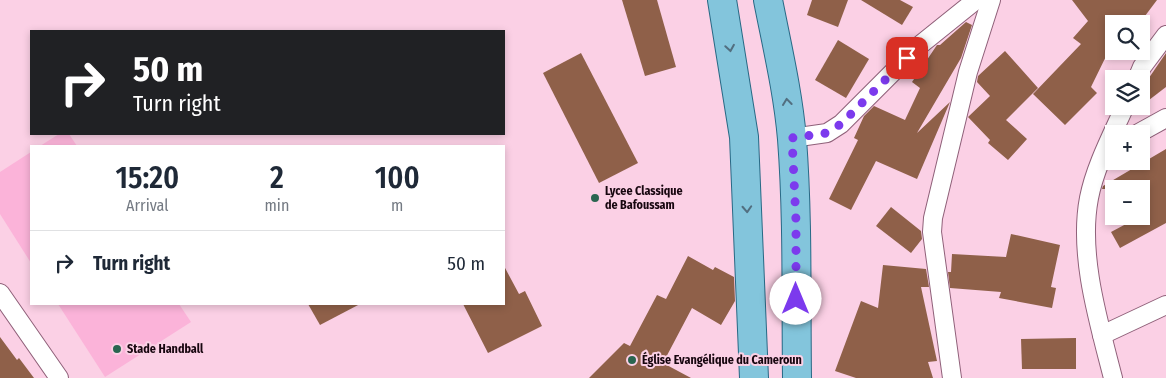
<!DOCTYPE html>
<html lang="en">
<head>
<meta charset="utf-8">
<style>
  body { margin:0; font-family:"Fira Sans Condensed",sans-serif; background:#f2f2f3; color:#1f2937; height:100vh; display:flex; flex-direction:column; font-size:19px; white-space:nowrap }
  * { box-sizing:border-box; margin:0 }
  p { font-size:16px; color:#747a83 }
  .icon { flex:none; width:28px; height:28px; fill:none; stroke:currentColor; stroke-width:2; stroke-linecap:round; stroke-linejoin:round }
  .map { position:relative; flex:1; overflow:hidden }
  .details { position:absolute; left:30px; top:145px; width:475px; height:160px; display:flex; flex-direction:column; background:#fff; border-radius:0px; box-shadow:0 2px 8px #0003 }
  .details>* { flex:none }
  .banner { position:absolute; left:30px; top:30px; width:475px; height:105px; border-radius:0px; box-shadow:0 2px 8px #0003; background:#202124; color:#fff; overflow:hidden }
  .tools { position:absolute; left:1105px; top:15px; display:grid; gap:10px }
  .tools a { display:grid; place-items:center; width:45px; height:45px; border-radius:0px; background:#fff; box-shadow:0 2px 8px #0003; font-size:25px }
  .pin { position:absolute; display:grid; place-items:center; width:42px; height:42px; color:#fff; margin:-21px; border-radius:10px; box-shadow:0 2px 8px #0006 }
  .me { position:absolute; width:55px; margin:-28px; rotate:0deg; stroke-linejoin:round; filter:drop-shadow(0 0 4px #0008) }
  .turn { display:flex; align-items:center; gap:18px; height:105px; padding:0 20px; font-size:22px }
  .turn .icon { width:65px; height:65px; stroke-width:2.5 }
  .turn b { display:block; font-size:35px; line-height:42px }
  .eta { display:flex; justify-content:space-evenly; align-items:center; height:85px; text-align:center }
  .eta b { font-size:30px; font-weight:600; line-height:35px }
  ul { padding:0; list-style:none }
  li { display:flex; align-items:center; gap:15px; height:65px; padding:0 20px; border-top:1px solid #e0e1e3 }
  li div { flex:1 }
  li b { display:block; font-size:19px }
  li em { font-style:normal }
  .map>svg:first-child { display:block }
  .green { fill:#fbb3d9 }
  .building { fill:#8f6049 }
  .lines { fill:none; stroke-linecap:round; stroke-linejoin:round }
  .minor-casing { stroke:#8f6079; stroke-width:20 }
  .primary-casing { stroke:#286985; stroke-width:30 }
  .minor { stroke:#fff; stroke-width:18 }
  .primary { stroke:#83c5dc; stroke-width:28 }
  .oneway { stroke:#526f80 }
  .route { stroke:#7c3aed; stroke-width:9; stroke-dasharray:0 16.2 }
  .poi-dot { fill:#2a6550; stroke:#fbd0e5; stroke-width:2 }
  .labels { text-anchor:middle; stroke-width:4; stroke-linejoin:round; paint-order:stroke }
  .poi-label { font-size:12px; font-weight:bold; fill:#17060f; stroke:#fbd0e5; text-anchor:start }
</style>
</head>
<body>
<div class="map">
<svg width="1166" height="378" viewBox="0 0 1166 378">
  <rect width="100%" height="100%" fill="#fbd0e5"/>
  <g class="green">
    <polygon points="59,134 69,134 77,146 40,146"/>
    <polygon points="31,152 31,263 0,214 0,172"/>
    <polygon points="58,304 179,304 191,322 105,377"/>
  </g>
  <g class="building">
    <polygon points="622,0 657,0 676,67 645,76"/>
    <polygon points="812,0 848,0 838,27 807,15"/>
    <polygon points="861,0 900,0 913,7 902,25"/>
    <polygon points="1072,0 1157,0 1139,24 1114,24 1114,40 1091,87 1097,93 1065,125 1033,94 1081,44 1073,38 1088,21"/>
    <polygon points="966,22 972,25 961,58 917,133 950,102 917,179 876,161 851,210 829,199 858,140 854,138 864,116 874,106 905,120 920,88 912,82 937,45 940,45"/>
    <polygon points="838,40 869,59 846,98 815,80"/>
    <polygon points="1005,51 1038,88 1006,120 1027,139 1008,160 988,143 990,140 968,117 990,96 977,82 978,76"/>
    <polygon points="581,53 638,163 599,183 543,73"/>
    <polygon points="1166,53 1166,87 1149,100 1142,88"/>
    <polygon points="1166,149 1166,223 1120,248 1111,232 1141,216 1141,189 1102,189 1103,186"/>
    <polygon points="891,207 921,231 922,239 911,253 876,226"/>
    <polygon points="1011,234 1060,245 1051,287 1056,288 1052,308 999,298 1001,292 950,288 948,272 951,272 952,254 1006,257"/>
    <polygon points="688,256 713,270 715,267 734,277 735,301 721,325 692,308 663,363 691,378 589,378 624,343 630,346 657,295 666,299"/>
    <polygon points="883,265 926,269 929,287 921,287 937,361 928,362 933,378 856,378 835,371 861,301 878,308"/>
    <polygon points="504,266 519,294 525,291 542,326 488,353 463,304 504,304"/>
    <polygon points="308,304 360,304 320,325"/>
    <polygon points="0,337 17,360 19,358 34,378 0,378"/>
    <polygon points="1076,338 1076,369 1022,369 1021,339"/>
  </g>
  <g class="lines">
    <defs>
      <g id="minor">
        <polyline points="1137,79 1142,67 1166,35"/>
        <polyline points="1137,134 1166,118"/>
        <polyline points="792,138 827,133 841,124 920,45 976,0"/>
        <polyline points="0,293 59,378"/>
        <polyline points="1102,335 1166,305"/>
        <polyline points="952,378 932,232 933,218 968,72 991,0"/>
        <path d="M1113 378C1099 323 1078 255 1089 198 1095 167 1112 135 1125 106"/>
      </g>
      <g id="primary">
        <polyline points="722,0 744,137 754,378"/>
        <path d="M768 0C777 46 788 92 792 139 798 218 796 298 797 378"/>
      </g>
    </defs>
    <use href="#minor" class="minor-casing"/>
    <use href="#primary" class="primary-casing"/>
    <use href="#minor" class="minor"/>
    <use href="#primary" class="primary"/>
  </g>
  <defs><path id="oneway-chevron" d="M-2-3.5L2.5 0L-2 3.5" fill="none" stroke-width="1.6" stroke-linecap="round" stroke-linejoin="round" transform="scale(1.25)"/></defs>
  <g class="oneway">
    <use href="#oneway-chevron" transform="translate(730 48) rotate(81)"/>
    <use href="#oneway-chevron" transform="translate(787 102) rotate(-97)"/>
    <use href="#oneway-chevron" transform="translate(747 209) rotate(87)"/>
  </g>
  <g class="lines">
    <polyline class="route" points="796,299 796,221 792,138 827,133 841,124 907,58"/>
  </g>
  <g class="poi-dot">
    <circle cx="595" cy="198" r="5"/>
    <circle cx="117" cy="349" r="5"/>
    <circle cx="632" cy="360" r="5"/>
  </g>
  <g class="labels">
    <g class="poi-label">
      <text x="605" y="195">Lycee Classique<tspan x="605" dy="14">de Bafoussam</tspan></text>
      <text x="127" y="353">Stade Handball</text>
      <text x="642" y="364">Église Evangélique du Cameroun</text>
    </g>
  </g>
</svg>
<div class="tools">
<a><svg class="icon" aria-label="search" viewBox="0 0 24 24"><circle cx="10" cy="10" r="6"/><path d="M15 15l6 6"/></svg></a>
<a><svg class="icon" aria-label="layers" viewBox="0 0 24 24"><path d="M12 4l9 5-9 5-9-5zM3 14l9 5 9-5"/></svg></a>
<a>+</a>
<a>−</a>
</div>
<div class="pin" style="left:907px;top:58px;background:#d93025"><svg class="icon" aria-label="arrive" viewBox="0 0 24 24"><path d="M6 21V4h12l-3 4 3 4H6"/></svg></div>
<svg class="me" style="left:796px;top:299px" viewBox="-20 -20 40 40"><circle r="19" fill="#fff"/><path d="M0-13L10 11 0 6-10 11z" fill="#7c3aed"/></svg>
<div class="banner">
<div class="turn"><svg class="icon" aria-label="right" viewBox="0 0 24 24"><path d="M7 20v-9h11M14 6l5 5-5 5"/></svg><div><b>50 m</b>Turn right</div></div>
</div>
<section class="details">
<div class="eta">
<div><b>15:20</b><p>Arrival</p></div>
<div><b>2</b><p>min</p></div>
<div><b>100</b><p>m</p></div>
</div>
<ul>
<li><svg class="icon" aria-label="right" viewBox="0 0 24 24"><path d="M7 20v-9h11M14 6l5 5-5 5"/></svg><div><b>Turn right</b></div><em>50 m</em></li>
</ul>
</section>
</div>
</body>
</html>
